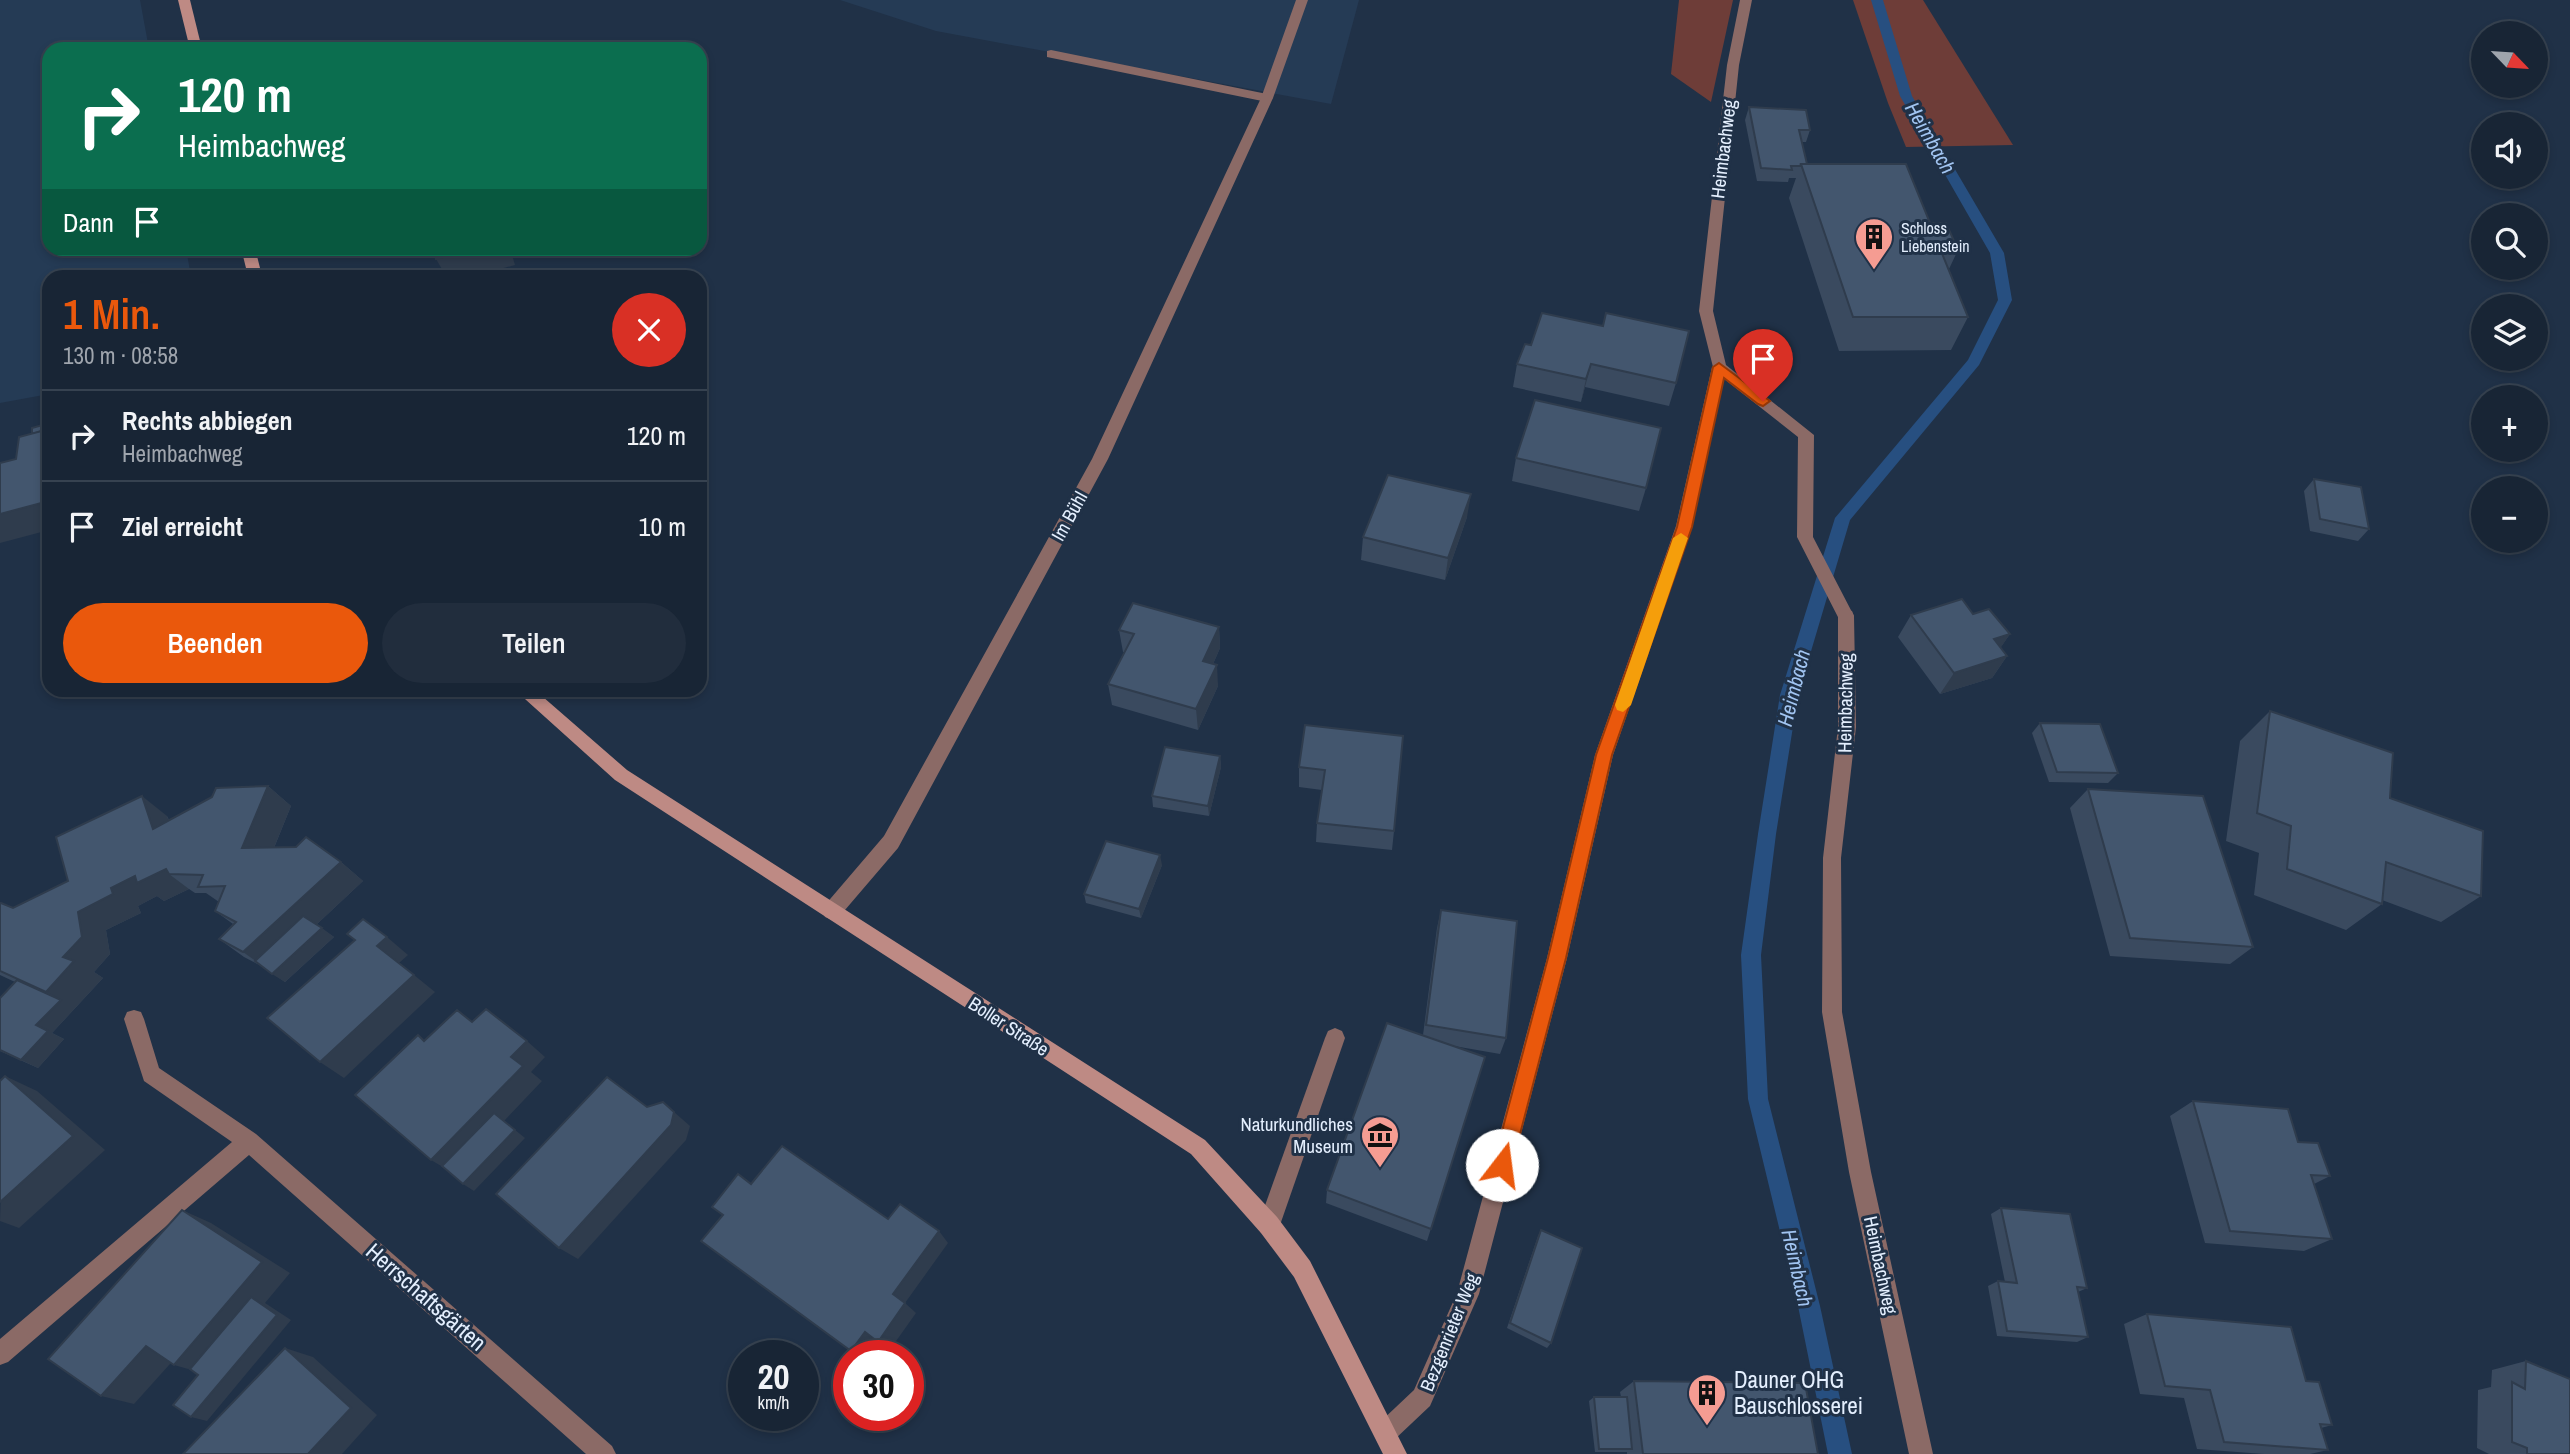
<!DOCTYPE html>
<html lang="de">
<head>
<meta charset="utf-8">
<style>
  body { margin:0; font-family:"Archivo Narrow",sans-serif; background:#212d3d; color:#f1f3f6; height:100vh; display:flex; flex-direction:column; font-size:26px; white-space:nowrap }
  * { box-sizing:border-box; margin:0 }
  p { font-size:23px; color:#9fa5ad }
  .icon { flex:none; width:38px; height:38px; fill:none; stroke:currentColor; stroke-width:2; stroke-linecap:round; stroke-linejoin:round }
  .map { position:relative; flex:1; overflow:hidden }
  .side { position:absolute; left:42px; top:270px; width:665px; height:427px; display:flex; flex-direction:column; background:#182535; border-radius:21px; box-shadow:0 4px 10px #0003,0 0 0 2px #364250 }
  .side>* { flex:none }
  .guide { position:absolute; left:42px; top:42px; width:665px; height:214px; border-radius:21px; box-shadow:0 4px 10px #0003,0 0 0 2px #364250; background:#0b6e4f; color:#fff; overflow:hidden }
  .needle { width:46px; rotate:115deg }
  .fabs { position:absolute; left:2471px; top:21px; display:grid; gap:14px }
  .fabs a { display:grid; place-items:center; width:77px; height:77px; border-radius:50%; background:#182535; box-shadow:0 4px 10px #0003,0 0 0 2px #364250; font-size:35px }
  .speed { position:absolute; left:728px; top:1340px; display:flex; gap:14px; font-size:35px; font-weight:700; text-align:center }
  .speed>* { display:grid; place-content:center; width:91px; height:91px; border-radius:50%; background:#182535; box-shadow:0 4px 10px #0003,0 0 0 2px #364250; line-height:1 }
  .speed small { font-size:18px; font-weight:400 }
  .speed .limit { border:10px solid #d22; background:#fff; color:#111 }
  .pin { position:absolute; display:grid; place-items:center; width:60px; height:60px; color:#fff; margin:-72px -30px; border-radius:50% 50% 50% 0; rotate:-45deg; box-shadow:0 0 7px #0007 }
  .pin .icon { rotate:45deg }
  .me { position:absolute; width:77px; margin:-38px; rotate:15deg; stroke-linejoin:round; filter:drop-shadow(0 0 5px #0008) }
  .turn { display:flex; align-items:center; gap:24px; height:147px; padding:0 21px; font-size:32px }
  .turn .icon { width:91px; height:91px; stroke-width:2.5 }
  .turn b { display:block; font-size:49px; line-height:60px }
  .then { display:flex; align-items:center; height:66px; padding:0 21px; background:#0003; gap:14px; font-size:26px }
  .round { display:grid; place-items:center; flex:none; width:74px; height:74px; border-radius:37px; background:#212d3d }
  .head { display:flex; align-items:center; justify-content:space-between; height:119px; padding:0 21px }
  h1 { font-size:42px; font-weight:600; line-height:52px; color:#ea580c }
  .cta { display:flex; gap:14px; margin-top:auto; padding:14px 21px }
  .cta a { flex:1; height:80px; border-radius:42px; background:#ea580c; color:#fff; font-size:28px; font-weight:600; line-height:80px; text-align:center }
  .cta a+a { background:#212d3d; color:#f1f3f6 }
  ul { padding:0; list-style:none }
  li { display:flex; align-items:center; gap:21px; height:91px; padding:0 21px; border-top:2px solid #364250 }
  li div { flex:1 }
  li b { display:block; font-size:26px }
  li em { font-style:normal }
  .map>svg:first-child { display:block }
  .built { fill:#253b55 }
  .green { fill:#6e3d38 }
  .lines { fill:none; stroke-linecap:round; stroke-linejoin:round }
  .stream { fill:#274f80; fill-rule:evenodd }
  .lane { fill:#8b6a66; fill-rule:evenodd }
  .street { fill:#8b6a66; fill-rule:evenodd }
  .secondary { fill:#be8a84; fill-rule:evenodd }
  .wall { fill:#3a4a5f }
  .shaded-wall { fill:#2f3c4d }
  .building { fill:#43566e; stroke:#2f3c4d; stroke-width:2 }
  .route { fill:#ea580c; stroke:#983908; stroke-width:2 }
  .slow { fill:#f59e0b }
  .labels { text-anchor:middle; stroke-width:6; stroke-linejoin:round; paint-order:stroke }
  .far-poi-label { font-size:16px; fill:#e4effe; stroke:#203147; text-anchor:start }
  .street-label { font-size:19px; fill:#e4effe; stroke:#203147 }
  .poi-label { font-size:19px; fill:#e4effe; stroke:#203147; text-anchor:end }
  .water-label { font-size:21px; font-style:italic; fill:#a1c4f1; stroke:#203147 }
  .near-street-label { font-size:23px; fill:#e4effe; stroke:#203147 }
  .near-poi-label { font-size:23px; fill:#e4effe; stroke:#203147; text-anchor:start }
</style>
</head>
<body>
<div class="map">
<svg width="2570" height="1454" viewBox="0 0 2570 1454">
  <rect width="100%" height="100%" fill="#203147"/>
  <g class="built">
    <polygon points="0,0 140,0 149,49 49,49 49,248 186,249 191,276 49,276 49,394 0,403"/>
    <polygon points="840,0 1359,0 1331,104 936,31"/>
  </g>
  <g class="green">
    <polygon points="1679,0 1733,0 1711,102 1671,74"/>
    <polygon points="1853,0 1923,0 2013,145 1906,147 1888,103"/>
  </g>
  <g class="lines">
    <polygon class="stream" points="1871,0 1883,0 1912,96 2004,253 2012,300 1979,365 1850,520 1798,695 1776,834 1761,955 1768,1099 1820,1306 1852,1454 1828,1454 1798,1306 1748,1099 1741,955 1758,834 1780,695 1835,518 1968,360 1998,300 1990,253 1900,96"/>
    <g class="lane">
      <polygon points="1740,0 1752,0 1739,65 1713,311 1726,365 1814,435 1813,537 1854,616 1852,621 1840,621 1797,537 1798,437 1714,371 1699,311 1727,65"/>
      <polygon points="1051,50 1267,94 1273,98 1267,102 1047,57 1047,51"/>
      <polygon points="1335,1028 1342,1031 1345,1038 1280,1225 1277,1233 1269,1236 1261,1233 1258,1225 1325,1038 1328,1031"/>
    </g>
    <g class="street">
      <polygon points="1296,0 1308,0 1273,98 1108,459 898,848 839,917 832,920 825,917 822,911 825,905 884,836 1092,459 1261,98"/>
      <polygon points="1719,362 1726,367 1692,526 1613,755 1567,958 1479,1294 1430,1406 1394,1440 1386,1444 1378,1440 1374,1432 1378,1424 1414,1390 1457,1293 1547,958 1595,755 1676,526 1712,367"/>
      <polygon points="1846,609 1852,611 1854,616 1856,727 1841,858 1842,1012 1871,1172 1933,1454 1909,1454 1849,1172 1822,1012 1823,858 1838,727 1838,616 1840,611"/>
      <polygon points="134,1010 141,1012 144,1019 159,1068 256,1134 612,1446 616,1454 586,1454 249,1155 8,1362 0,1365 0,1339 232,1142 144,1081 124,1019 127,1012"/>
    </g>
    <g class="secondary">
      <polygon points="178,0 190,0 202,49 190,49"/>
      <polygon points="241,248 255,248 262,276 248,276"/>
      <polygon points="515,690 535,690 627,770 1205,1140 1277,1217 1310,1261 1407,1454 1383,1454 1294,1277 1261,1233 1191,1154 615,780"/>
    </g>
  </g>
  <g class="wall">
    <polygon points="1749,107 1810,130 1806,142 1802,142 1807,164 1930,223 1958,250 1949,269 1968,317 1951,350 1839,351 1789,198 1796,178 1789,178 1788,182 1757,181 1745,120"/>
    <polygon points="1525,344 1676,383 1669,406 1585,387 1581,402 1513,387 1517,364"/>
    <polygon points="1516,458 1646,488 1639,511 1512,481"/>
    <polygon points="2314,479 2369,529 2358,541 2310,531 2304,491"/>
    <polygon points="1467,517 1445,580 1361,560 1363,537"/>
    <polygon points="1973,614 2010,634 2000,648 2007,656 1992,678 1940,694 1898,637 1911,615"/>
    <polygon points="1219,627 1220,648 1213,664 1218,686 1198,730 1112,705 1108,684 1125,652 1123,652 1119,630"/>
    <polygon points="2270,711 2390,798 2481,896 2441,922 2382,900 2382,904 2346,930 2254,895 2259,853 2226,841 2240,741"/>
    <polygon points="2040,723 2118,773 2108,783 2049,782 2032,733"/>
    <polygon points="1305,725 1394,831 1392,850 1316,842 1317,823 1322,790 1299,787 1299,767"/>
    <polygon points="1220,756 1221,767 1209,816 1153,807 1152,796"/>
    <polygon points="268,786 291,806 274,848 341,862 363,881 316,925 334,937 285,982 265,968 244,957 219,939 233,924 215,911 219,902 206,893 195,893 189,889 164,901 157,896 138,906 141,913 106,930 110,954 94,972 103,978 52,1033 64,1039 38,1068 0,1051 15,982 0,975 0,904 13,908 68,881 167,816 169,820"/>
    <polygon points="2088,789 2253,947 2230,964 2110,956 2070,808"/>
    <polygon points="1162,865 1141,918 1086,903 1084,894"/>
    <polygon points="1441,910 1506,1038 1500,1054 1454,1046 1485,1057 1427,1241 1326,1203 1327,1190 1423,1035 1437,928"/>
    <polygon points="2193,1101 2298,1142 2330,1176 2314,1184 2332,1239 2304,1251 2205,1243 2170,1116"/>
    <polygon points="2001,1208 2087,1288 2078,1292 2088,1337 2077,1342 1997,1336 1988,1286 1998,1281 2005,1282 1991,1214"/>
    <polygon points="1541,1230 1551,1343 1547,1348 1507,1328 1538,1236"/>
    <polygon points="2147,1314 2306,1381 2332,1425 2321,1428 2328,1450 2310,1454 2264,1454 2197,1449 2184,1398 2140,1394 2124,1324"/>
    <polygon points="2526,1361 2570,1454 2489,1454 2477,1448 2478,1390 2491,1387 2492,1370"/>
    <polygon points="1634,1381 1818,1454 1627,1454 1627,1452 1595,1452 1589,1401 1594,1397 1621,1397 1620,1392"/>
  </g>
  <g class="shaded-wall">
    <polygon points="474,248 520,248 522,252 512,255 515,265 474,276 446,276 436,259"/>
    <polygon points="1591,364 1585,387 1581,402 1586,379"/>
    <polygon points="1471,494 1467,517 1445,580 1448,558"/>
    <polygon points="49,501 49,530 0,543 0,514"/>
    <polygon points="1219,627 1220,648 1205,682 1203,661"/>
    <polygon points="2010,634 1995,656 1994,639"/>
    <polygon points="2007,656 1992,678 1940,694 1954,673"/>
    <polygon points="1217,665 1218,686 1198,730 1196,709"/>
    <polygon points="1220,756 1221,767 1209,816 1208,806"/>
    <polygon points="268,786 291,806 266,867 242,848"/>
    <polygon points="142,796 167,816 178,848 153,829"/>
    <polygon points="1160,855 1162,865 1141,918 1139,909"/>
    <polygon points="341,862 363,881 268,970 243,952"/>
    <polygon points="166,869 169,874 189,889 164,901 157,896 138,906 141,913 106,930 110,954 94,972 103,978 52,1033 64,1039 38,1068 21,1060 36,1025 61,1000 46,992 63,957 78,912 111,888 135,876"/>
    <polygon points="322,928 334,937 285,982 272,974"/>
    <polygon points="387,937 408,955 399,963 377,946"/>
    <polygon points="414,975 435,992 344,1078 320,1062"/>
    <polygon points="527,1041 545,1057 531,1072 542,1081 504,1121 525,1138 474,1191 463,1184 453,1173 431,1160 511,1057"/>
    <polygon points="5,1076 37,1091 105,1150 19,1228 0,1221"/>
    <polygon points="674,1112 690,1126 686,1140 578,1259 559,1248"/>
    <polygon points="182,1210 211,1223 290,1273 265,1303 291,1320 207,1421 191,1417 206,1374 174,1365"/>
    <polygon points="939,1231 948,1243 905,1303 916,1313 889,1351 878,1342 893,1294"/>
    <polygon points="865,1332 877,1342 866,1356 857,1356 851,1351"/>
    <polygon points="146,1346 178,1355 134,1404 101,1396"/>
    <polygon points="285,1348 313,1357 377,1415 342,1454 308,1454"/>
  </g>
  <g class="building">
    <polygon points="1749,107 1806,110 1810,130 1799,130 1807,164 1801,164 1800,166 1791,166 1792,170 1761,168"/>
    <polygon points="1801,164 1906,164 1930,223 1946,223 1958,250 1941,251 1968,317 1853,317"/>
    <polygon points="433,248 474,248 436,259"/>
    <polygon points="1542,313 1603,326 1606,313 1689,331 1676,383 1591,364 1586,379 1517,364 1525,344 1531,345"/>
    <polygon points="1535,400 1661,428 1646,488 1516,458"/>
    <polygon points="49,423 49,429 32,434 32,428"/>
    <polygon points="49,429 49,501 0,514 0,463 16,459 19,437"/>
    <polygon points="1388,475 1471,494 1448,558 1363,537"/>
    <polygon points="2314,479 2361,487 2369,529 2320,519"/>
    <polygon points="1962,599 1973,614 1989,609 2010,634 1994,639 2007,656 1954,673 1911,615"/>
    <polygon points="1133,603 1219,627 1203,661 1217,665 1196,709 1108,684 1134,634 1119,630"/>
    <polygon points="2270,711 2393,753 2390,798 2483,831 2481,896 2386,862 2382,904 2287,869 2291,826 2257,813"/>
    <polygon points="2040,723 2100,724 2118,773 2057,772"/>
    <polygon points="1305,725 1403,736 1394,831 1317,823 1325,770 1299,767"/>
    <polygon points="1165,747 1220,756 1208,806 1152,796"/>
    <polygon points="268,786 242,848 296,847 306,837 341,862 243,952 219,939 236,922 215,911 225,886 198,887 203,875 169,874 166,869 137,883 135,876 111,888 113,894 78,912 82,937 63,957 74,961 46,992 0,971 0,904 1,903 13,908 68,881 56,837 142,796 153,829 212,797 216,788"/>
    <polygon points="2088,789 2203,796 2253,947 2130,938"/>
    <polygon points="1106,841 1160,855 1139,909 1084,894"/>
    <polygon points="1441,910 1517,921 1506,1038 1426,1025"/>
    <polygon points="303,916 322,928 272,974 255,961"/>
    <polygon points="363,919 387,937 377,946 414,975 320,1062 267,1018 355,940 347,934"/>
    <polygon points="17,980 61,1000 36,1025 48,1031 21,1060 0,1050 0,998"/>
    <polygon points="486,1009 527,1041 511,1057 523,1066 431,1160 355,1095 418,1035 424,1041 457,1010 472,1022"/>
    <polygon points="1387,1023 1485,1057 1431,1229 1327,1190"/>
    <polygon points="5,1076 73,1136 0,1202 0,1081"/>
    <polygon points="607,1077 647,1107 663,1102 674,1112 671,1125 559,1248 496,1194"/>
    <polygon points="2193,1101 2288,1109 2298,1142 2318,1143 2330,1176 2311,1175 2332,1239 2230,1231"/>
    <polygon points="494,1113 515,1130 463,1184 442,1166"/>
    <polygon points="782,1146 888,1219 900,1204 939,1231 893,1294 905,1303 878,1342 865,1332 851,1351 701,1241 723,1215 712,1207 738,1174 751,1184"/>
    <polygon points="2001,1208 2070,1214 2087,1288 2077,1287 2088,1337 2007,1331 1998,1281 2017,1283"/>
    <polygon points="182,1210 262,1262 174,1365 146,1346 101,1396 48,1359"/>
    <polygon points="1541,1230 1582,1248 1551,1343 1510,1323"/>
    <polygon points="251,1297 277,1315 191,1417 173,1405 198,1375 190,1369"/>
    <polygon points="2147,1314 2291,1327 2306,1381 2319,1382 2332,1425 2320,1424 2328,1450 2224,1442 2210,1390 2165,1386"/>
    <polygon points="285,1348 351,1408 308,1454 183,1454"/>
    <polygon points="2526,1361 2570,1379 2570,1454 2527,1454 2527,1448 2512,1442 2512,1382 2525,1389"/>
    <polygon points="1634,1381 1805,1383 1818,1454 1643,1454"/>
    <polygon points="1594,1397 1627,1397 1632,1449 1599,1449"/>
  </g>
  <polygon class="route" points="1719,363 1770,401 1763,406 1758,404 1724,378 1692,527 1612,755 1566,958 1512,1165 1509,1172 1502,1175 1496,1172 1493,1165 1548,958 1596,755 1677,527 1713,367"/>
  <polygon class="slow" points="1681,533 1688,538 1631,705 1623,712 1617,710 1615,705 1673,538"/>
  <defs>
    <symbol id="building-pin" viewBox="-11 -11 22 30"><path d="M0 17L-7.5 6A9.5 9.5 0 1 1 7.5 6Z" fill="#f59c92" stroke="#203147"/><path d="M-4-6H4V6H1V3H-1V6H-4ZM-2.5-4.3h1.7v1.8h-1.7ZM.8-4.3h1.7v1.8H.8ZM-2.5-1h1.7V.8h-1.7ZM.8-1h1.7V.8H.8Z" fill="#111"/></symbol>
    <symbol id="museum-pin" viewBox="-11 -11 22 30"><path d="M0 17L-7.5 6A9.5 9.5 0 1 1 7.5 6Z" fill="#f59c92" stroke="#203147"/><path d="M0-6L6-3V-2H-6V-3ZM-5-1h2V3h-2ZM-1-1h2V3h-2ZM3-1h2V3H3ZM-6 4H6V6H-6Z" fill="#111"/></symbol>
  </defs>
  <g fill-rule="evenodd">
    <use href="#building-pin" x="1852" y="215" width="44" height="60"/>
    <use href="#museum-pin" x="1358" y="1113" width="44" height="60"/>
    <use href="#building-pin" x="1685" y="1371" width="44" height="60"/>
  </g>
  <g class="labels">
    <g class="far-poi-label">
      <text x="1901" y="234">Schloss<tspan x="1901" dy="18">Liebenstein</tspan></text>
    </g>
    <g class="street-label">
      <text transform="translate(1723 149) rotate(-83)" y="7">Heimbachweg</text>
      <text transform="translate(1069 516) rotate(-61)" y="7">Im Bühl</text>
      <text transform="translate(1845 703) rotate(-89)" y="7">Heimbachweg</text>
      <text transform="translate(1009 1026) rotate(33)" y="7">Boller Straße</text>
      <text transform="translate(1881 1265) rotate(78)" y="7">Heimbachweg</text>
      <text transform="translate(1449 1332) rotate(-68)" y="7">Bezgenrieter Weg</text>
    </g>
    <g class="poi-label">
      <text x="1353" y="1131">Naturkundliches<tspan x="1353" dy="22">Museum</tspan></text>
    </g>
    <g class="water-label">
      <text transform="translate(1930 138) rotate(60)" y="7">Heimbach</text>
      <text transform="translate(1794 688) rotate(-76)" y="7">Heimbach</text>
      <text transform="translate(1797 1268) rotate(77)" y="7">Heimbach</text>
    </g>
    <g class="near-street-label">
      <text transform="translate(426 1297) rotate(41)" y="8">Herrschaftsgärten</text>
    </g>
    <g class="near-poi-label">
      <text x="1734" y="1388">Dauner OHG<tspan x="1734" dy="26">Bauschlosserei</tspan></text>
    </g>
  </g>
</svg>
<div class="fabs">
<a><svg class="needle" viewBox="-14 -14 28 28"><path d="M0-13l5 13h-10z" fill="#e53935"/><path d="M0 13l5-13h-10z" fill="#9fa5ad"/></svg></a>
<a><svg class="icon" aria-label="sound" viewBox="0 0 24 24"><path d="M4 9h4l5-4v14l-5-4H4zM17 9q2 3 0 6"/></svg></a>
<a><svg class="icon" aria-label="search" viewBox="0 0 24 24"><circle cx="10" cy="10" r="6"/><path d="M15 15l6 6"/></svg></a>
<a><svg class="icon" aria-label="layers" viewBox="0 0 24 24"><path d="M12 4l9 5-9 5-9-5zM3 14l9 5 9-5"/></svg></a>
<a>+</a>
<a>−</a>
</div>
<div class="speed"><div>20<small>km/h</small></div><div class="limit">30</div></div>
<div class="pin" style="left:1763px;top:401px;background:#d93025"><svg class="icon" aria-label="arrive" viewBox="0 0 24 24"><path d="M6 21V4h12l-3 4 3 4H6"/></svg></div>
<svg class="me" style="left:1502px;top:1165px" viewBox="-20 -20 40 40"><circle r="19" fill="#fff"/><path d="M0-13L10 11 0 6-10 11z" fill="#ea580c"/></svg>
<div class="guide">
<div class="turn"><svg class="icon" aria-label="right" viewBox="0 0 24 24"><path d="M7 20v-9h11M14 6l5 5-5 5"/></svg><div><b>120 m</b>Heimbachweg</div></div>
<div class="then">Dann<svg class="icon" aria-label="arrive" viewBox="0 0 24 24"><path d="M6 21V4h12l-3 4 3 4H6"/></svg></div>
</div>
<section class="side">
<div class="head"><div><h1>1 Min.</h1><p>130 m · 08:58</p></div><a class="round" style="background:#d93025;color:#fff"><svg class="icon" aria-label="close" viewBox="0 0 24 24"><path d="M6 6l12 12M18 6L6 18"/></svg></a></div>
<ul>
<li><svg class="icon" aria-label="right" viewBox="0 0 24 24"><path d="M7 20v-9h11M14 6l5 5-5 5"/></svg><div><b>Rechts abbiegen</b><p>Heimbachweg</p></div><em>120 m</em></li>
<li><svg class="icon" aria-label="arrive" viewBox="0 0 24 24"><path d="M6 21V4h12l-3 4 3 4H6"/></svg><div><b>Ziel erreicht</b></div><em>10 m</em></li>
</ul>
<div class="cta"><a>Beenden</a><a>Teilen</a></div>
</section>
</div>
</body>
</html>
